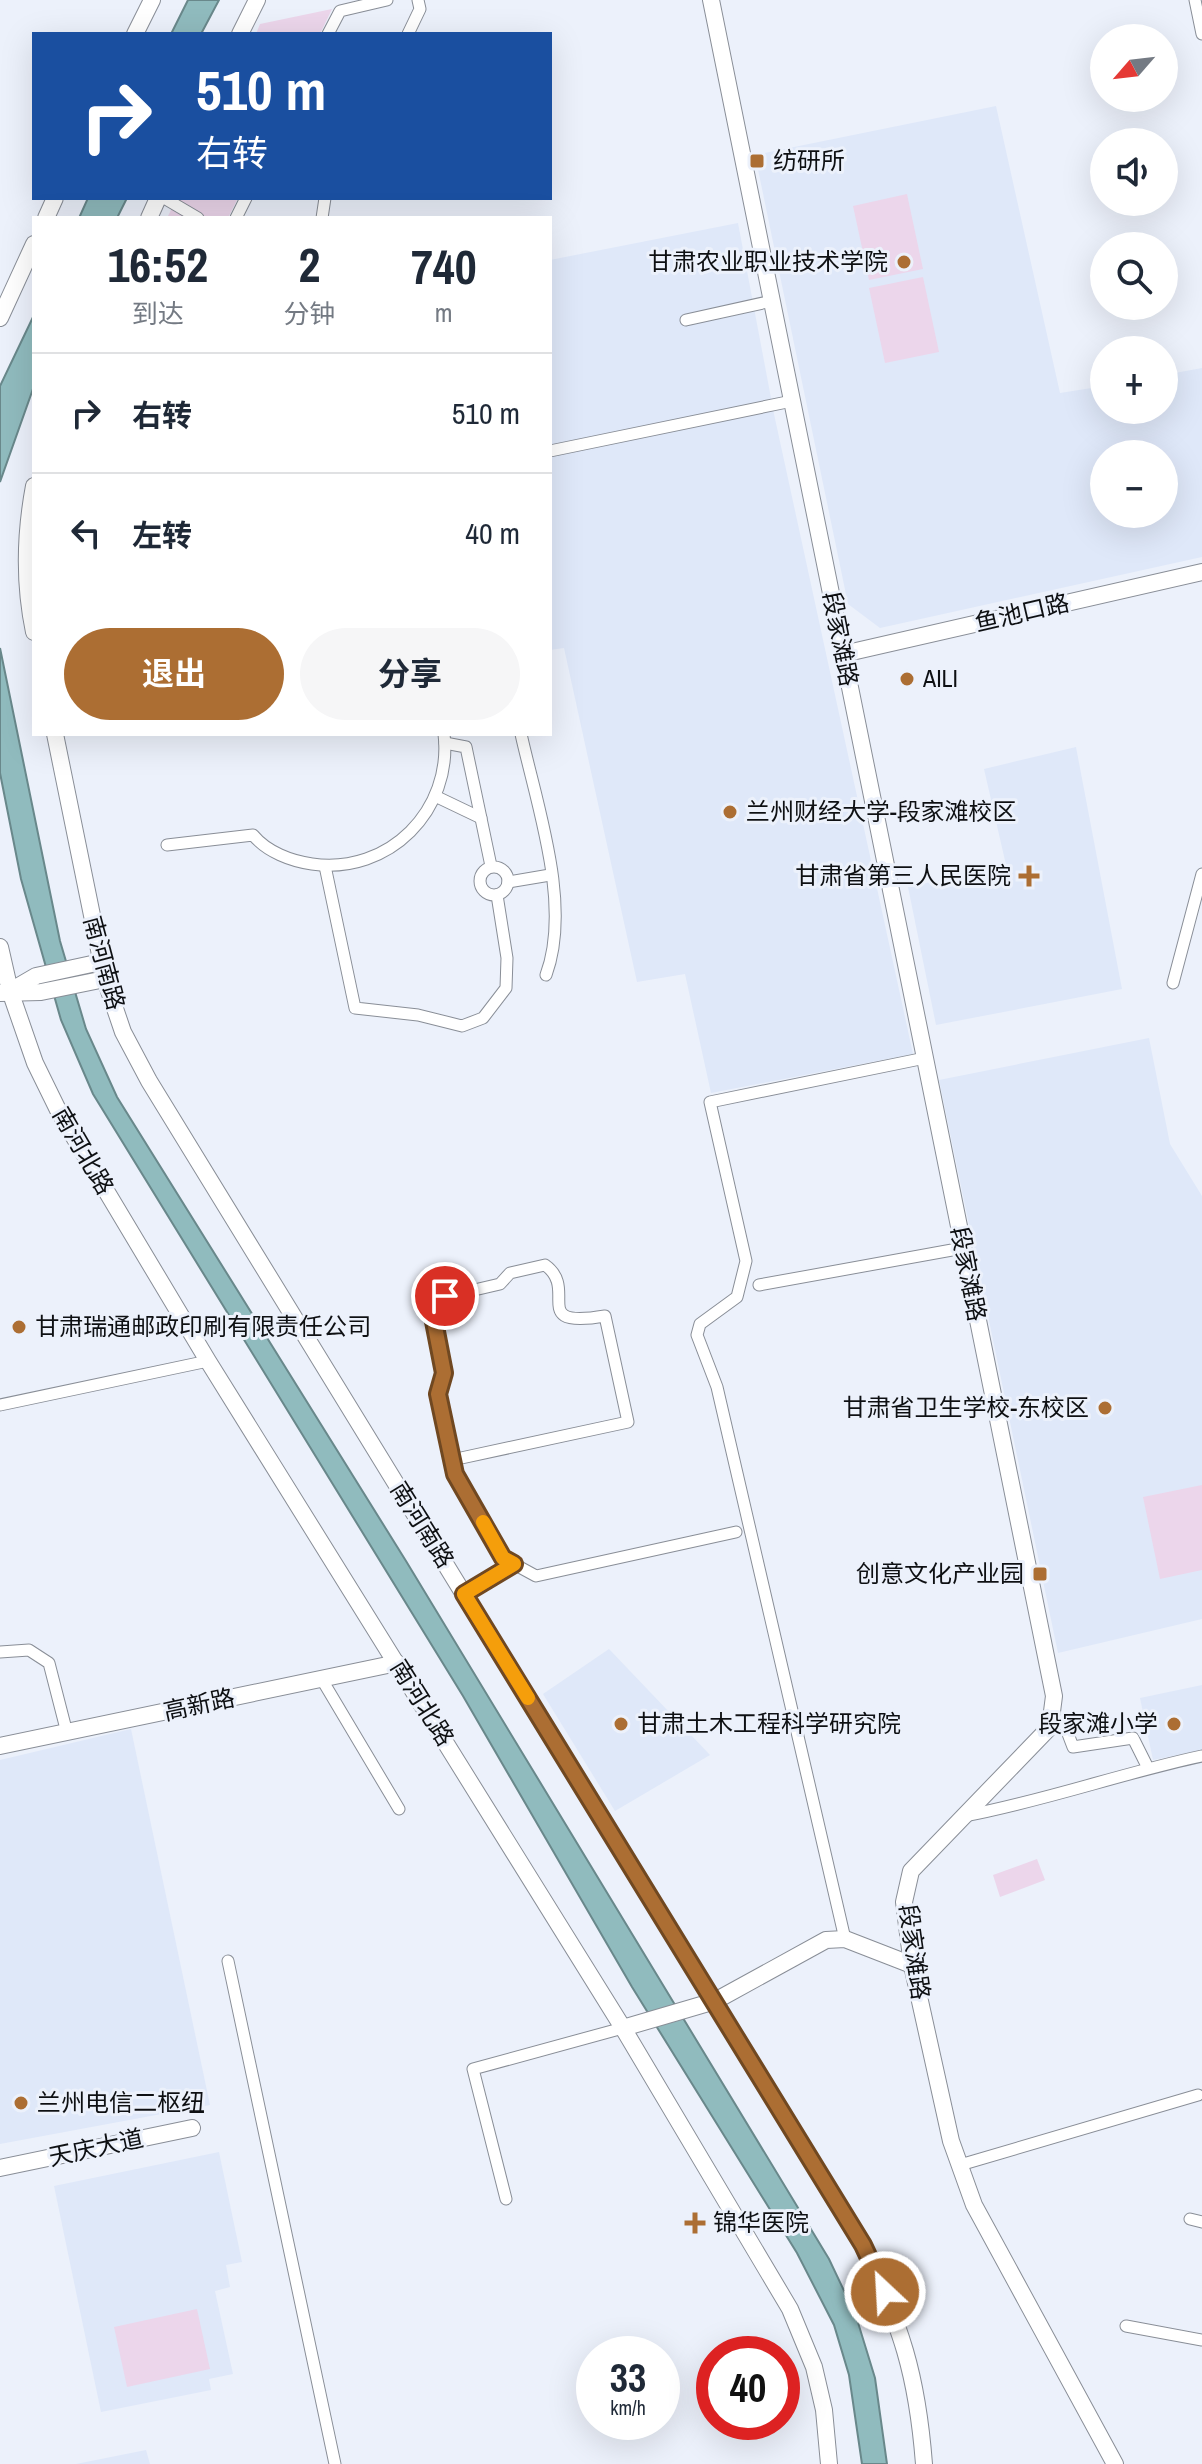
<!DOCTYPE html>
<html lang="zh">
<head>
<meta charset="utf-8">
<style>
  body { margin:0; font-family:"Archivo Narrow","Noto Sans SC",sans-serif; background:#f6f6f7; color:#1f2937; height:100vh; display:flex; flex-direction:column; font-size:30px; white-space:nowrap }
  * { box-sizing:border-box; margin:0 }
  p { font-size:26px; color:#747a83 }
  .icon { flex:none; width:44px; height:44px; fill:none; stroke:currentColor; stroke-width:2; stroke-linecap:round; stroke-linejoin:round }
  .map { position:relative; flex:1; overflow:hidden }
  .details { position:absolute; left:32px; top:216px; width:520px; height:520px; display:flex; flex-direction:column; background:#fff; border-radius:0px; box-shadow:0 8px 32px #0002 }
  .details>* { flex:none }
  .top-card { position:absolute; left:32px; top:32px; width:520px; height:168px; border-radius:0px; box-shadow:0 8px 32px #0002; background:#1a4fa0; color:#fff; overflow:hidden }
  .needle { width:52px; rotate:242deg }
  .controls { position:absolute; left:1090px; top:24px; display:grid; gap:16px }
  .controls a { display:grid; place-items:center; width:88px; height:88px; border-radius:50%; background:#fff; box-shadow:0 8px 32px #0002; font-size:40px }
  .speed { position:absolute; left:576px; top:2336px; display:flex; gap:16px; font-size:40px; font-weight:700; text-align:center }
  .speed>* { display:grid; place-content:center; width:104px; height:104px; border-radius:50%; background:#fff; box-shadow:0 8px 32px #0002; line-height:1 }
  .speed small { font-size:20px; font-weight:400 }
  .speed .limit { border:12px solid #d22; background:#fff; color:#111 }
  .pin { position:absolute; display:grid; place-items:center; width:68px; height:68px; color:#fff; margin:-34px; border:4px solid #fff; border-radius:50%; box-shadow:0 2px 8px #0007 }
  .me { position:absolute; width:88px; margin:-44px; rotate:335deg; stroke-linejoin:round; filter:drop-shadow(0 0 6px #0008) }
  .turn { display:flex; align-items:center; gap:28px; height:168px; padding:0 32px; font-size:36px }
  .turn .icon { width:104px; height:104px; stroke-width:2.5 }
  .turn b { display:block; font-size:56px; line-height:68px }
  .eta { display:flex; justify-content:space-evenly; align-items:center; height:136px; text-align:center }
  .eta b { font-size:48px; font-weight:700; line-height:56px }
  .cta { display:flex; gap:16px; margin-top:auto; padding:16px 32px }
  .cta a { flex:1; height:92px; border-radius:48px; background:#ac6e33; color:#fff; font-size:32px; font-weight:700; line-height:92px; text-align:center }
  .cta a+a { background:#f6f6f7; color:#1f2937 }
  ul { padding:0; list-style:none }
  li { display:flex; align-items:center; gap:24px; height:120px; padding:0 32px; border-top:2px solid #e0e1e3 }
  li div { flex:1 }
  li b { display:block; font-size:30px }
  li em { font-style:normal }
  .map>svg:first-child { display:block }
  .built { fill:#dfe8f9; fill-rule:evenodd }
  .green { fill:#ecd6eb }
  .water { fill:#90bbbe; stroke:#69888b; stroke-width:2 }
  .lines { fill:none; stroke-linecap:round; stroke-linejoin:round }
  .street-casing { stroke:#898e97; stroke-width:13 }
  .secondary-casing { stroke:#898e97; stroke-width:18 }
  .street { stroke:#fff; stroke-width:11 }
  .secondary { stroke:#fff; stroke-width:16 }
  .route-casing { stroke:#704821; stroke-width:20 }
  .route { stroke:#ac6e33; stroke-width:14 }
  .slow { stroke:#f59e0b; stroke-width:14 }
  .poi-dot { fill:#ac6e33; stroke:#ecf1fb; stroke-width:3 }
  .labels { text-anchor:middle; stroke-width:6; stroke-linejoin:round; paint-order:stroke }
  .poi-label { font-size:24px; fill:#0e1013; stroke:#ecf1fb; text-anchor:start }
  .street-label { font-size:24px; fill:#0e1013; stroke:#ecf1fb }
</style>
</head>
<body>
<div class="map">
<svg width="1202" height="2464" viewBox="0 0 1202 2464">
  <rect width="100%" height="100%" fill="#ecf1fb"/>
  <g class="built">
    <path d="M996 106 1060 393 1104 386V410H1164V375L1202 368V557L880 628 848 604 755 155ZM1104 454H1164V514H1104Z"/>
    <polygon points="738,223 774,414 913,1054 711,1093 685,974 637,982 564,648 550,650 550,260"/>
    <polygon points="1076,747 1122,989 936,1025 908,887 1006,865 984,769"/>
    <polygon points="1149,1038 1170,1144 1202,1196 1202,1619 1058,1653 939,1080"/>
    <polygon points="609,1649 710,1755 615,1811 543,1694"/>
    <polygon points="1202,1685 1202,1750 1153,1760 1140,1698"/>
    <polygon points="131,1729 210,2105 0,2144 0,1760"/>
    <polygon points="219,2152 242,2262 226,2265 230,2287 215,2291 233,2374 209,2379 211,2390 101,2412 54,2186"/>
    <polygon points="146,2450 150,2464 76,2464"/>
  </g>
  <g class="green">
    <polygon points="332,9 320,34 256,34 260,24"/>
    <polygon points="907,194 923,269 869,280 853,206"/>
    <polygon points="177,198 238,198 228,218 167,218"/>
    <polygon points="923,277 939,352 885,363 869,288"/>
    <polygon points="1202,1485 1202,1570 1160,1579 1143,1497"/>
    <polygon points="1037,1859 1045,1880 1000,1897 993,1875"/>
    <polygon points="197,2309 210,2369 127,2387 114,2327"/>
  </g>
  <g class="water">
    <polygon points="188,0 219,0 201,34 171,34"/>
    <polygon points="88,198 127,198 117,218 79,218"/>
    <polygon points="34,315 34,386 0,482 0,386"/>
    <polygon points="0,648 60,941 86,1029 117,1097 406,1561 829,2259 856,2316 875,2378 887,2464 862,2464 849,2375 834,2325 797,2253 632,1987 463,1696 93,1094 61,1020 21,879 0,773"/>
  </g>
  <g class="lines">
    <defs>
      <g id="street">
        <polyline points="1195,0 1202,34"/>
        <polyline points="328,34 340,11 387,0"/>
        <polyline points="408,34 420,9 418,0"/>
        <polyline points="164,198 198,218"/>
        <polyline points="236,218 246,198"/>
        <polyline points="322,218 325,198"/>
        <polyline points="686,320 772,301"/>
        <polyline points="550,451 792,401"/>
        <path d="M521 734C537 806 572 905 546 975"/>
        <polyline points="445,743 466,747 491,866"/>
        <polyline points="435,796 481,818"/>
        <path d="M167 845 253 835C267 852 291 861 312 864 389 875 453 810 444 734"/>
        <polyline points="325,866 355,1008 418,1015 462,1026 483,1018 506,988 507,958 497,895"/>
        <circle cx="494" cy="881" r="14"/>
        <polyline points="508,882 550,875"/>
        <polyline points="1173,983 1202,874"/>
        <polyline points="759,1285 963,1248"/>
        <polyline points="0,1405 208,1361"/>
        <path d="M452 1460 628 1422 605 1316C527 1329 580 1290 545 1265L510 1273 500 1284 440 1298 432 1311 444 1373 438 1394 455 1474 503 1558 536 1576 736 1532"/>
        <polyline points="464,1594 514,1564"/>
        <polyline points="0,1652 29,1650 49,1663 67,1733"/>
        <polyline points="321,1678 399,1809"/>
        <polyline points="1051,1715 1065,1726 1073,1747 1133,1738 1148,1768"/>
        <path d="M964 1816C1045 1801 1122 1773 1202 1756"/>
        <polyline points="845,1939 717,1387 697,1335 700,1324 737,1297 746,1261 710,1102 925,1058"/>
        <polyline points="228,1961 335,2464"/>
        <polyline points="960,2165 1198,2095"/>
        <polyline points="506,2199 473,2069 623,2028"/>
        <polyline points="1190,2219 1202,2222"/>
        <polyline points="1126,2326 1202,2340"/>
      </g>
      <g id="secondary">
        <polyline points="711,0 1054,1696 1050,1727 911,1871 904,1902 912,1965 951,2141 974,2205 1115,2464"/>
        <polyline points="135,34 152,0"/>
        <polyline points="240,34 257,0"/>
        <polyline points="46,218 55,198"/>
        <polyline points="149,218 158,198"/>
        <polyline points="0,318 34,244"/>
        <path d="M34 486C25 534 24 584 34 632"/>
        <polyline points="843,654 1202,572"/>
        <path d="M55 734 105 979 123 1032 149 1081 863 2245C901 2327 917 2373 924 2464"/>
        <polyline points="0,947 10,991 35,1063 59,1112 208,1361 623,2028 790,2309 814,2367 824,2410 829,2464"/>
        <polyline points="12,990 36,976 101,962"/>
        <polyline points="0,993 41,992 105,979"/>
        <polyline points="0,1746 397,1663"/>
        <polyline points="623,2028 715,2001 826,1940 845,1939 912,1965"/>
        <polyline points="0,2168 192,2128"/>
      </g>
    </defs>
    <use href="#street" class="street-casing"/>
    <use href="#secondary" class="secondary-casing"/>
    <use href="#street" class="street"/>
    <use href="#secondary" class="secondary"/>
  </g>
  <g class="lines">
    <defs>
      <polyline id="route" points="445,1296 435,1301 432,1311 444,1373 438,1394 455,1474 503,1558 514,1564 464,1594 863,2245 885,2292"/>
    </defs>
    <use href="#route" class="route-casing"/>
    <use href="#route" class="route"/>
    <polyline class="slow" points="483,1522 503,1558 514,1564 464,1594 528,1698"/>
  </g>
  <g class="poi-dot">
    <rect x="749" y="153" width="16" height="16" rx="4"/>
    <circle cx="904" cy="262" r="8"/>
    <circle cx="907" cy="679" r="8"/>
    <circle cx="730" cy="812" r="8"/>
    <path d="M1025 864h8v8h8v8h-8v8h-8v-8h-8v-8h8z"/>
    <circle cx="19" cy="1327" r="8"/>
    <circle cx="1105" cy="1408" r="8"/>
    <rect x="1032" y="1566" width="16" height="16" rx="4"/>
    <circle cx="621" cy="1724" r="8"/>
    <circle cx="1174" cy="1724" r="8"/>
    <circle cx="21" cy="2103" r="8"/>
    <path d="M691 2211h8v8h8v8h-8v8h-8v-8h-8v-8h8z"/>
  </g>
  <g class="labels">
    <g class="poi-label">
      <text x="773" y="169">纺研所</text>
      <text x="888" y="270" text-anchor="end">甘肃农业职业技术学院</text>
      <text x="923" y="687">AILI</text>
      <text x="746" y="820">兰州财经大学-段家滩校区</text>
      <text x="1011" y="884" text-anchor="end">甘肃省第三人民医院</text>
      <text x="35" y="1335">甘肃瑞通邮政印刷有限责任公司</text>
      <text x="1089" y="1416" text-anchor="end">甘肃省卫生学校-东校区</text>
      <text x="1024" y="1582" text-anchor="end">创意文化产业园</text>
      <text x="637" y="1732">甘肃土木工程科学研究院</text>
      <text x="1158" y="1732" text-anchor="end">段家滩小学</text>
      <text x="37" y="2111">兰州电信二枢纽</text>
      <text x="713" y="2231">锦华医院</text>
    </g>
    <g class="street-label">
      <text transform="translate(1022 613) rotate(-13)" y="8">鱼池口路</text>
      <text transform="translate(840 639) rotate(79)" y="8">段家滩路</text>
      <text transform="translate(104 963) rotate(75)" y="8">南河南路</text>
      <text transform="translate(83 1151) rotate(60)" y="8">南河北路</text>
      <text transform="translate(968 1274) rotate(79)" y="8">段家滩路</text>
      <text transform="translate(422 1525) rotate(58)" y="8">南河南路</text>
      <text transform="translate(422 1703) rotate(58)" y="8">南河北路</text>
      <text transform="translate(199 1705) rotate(-12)" y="8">高新路</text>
      <text transform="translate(914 1952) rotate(82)" y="8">段家滩路</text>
      <text transform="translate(96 2148) rotate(-12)" y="8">天庆大道</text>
    </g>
  </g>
</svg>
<div class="controls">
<a><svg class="needle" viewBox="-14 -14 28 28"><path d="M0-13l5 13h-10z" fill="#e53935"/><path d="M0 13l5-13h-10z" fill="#747a83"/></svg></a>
<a><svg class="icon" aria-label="sound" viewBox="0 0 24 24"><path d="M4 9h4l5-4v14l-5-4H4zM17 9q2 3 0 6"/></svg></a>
<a><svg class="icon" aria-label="search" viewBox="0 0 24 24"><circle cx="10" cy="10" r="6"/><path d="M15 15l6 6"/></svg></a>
<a>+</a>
<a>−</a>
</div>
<div class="speed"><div>33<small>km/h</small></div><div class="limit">40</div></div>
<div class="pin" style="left:445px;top:1296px;background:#d93025"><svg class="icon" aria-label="arrive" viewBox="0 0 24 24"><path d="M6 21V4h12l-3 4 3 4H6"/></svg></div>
<svg class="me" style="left:885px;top:2292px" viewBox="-20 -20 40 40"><circle r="17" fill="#ac6e33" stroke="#fff" stroke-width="3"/><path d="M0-11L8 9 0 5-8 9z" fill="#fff"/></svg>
<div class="top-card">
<div class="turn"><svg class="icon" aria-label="right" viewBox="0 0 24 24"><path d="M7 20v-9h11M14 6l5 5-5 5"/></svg><div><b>510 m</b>右转</div></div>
</div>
<section class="details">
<div class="eta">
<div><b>16:52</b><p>到达</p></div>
<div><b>2</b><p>分钟</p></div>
<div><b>740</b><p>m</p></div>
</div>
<ul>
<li><svg class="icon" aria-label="right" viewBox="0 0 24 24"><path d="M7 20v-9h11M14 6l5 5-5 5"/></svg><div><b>右转</b></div><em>510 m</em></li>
<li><svg class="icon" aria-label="left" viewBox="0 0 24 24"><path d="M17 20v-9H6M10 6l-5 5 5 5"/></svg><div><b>左转</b></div><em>40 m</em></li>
</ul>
<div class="cta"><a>退出</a><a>分享</a></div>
</section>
</div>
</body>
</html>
